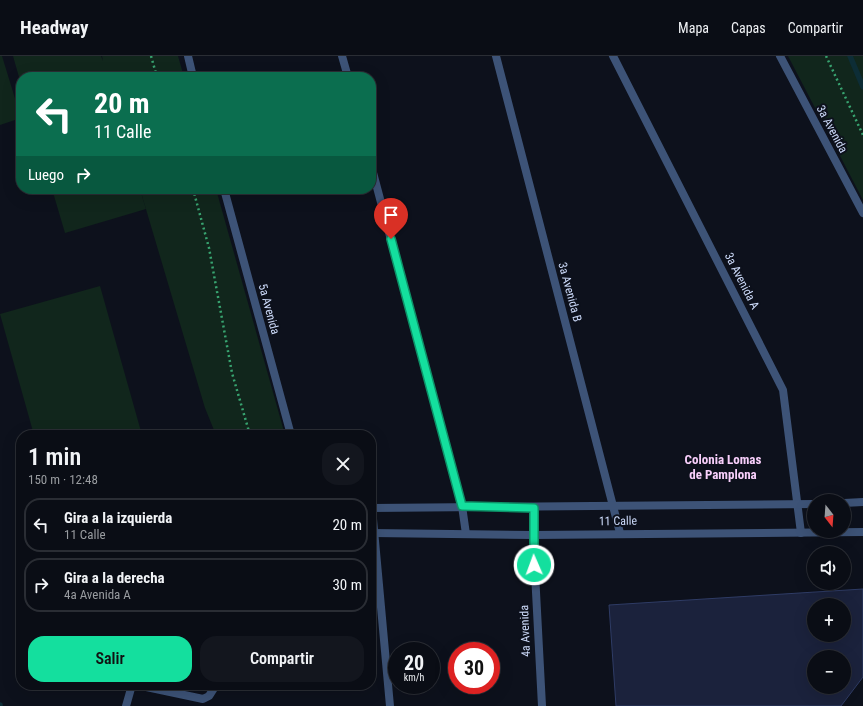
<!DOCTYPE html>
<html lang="es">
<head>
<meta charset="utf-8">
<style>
  body { margin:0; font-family:"Roboto Condensed",sans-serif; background:#13161e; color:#f1f3f6; height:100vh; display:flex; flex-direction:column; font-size:15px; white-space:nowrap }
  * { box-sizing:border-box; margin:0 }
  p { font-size:13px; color:#999ca0 }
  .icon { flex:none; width:22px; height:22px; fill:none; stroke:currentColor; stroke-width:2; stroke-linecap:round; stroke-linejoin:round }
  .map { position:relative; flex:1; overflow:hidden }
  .details { position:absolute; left:16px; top:374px; width:360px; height:260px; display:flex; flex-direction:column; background:#0a0d15; border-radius:16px; box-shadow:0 4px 16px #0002,0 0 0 1px #2a2d34 }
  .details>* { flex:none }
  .hud { position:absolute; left:16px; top:16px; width:360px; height:122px; border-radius:16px; box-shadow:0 4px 16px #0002,0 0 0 1px #2a2d34; background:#0b6e4f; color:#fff; overflow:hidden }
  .needle { width:26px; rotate:163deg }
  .tools { position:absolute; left:807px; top:438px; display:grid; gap:8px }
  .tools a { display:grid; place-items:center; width:44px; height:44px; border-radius:50%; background:#0a0d15; box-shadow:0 4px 16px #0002,0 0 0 1px #2a2d34; font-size:20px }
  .speed { position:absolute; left:388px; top:586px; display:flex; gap:8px; font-size:20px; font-weight:700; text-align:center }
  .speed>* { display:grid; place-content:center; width:52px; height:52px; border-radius:50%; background:#0a0d15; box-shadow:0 4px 16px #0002,0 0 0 1px #2a2d34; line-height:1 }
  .speed small { font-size:10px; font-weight:400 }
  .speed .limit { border:6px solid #d22; background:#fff; color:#111 }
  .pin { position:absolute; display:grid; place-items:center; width:34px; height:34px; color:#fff; margin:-41px -17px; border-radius:50% 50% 50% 0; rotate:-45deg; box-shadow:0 0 4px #0007 }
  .pin .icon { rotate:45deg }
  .me { position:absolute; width:44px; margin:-22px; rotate:358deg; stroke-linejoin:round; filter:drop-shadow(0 0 3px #0008) }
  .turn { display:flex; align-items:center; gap:14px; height:84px; padding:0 12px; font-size:18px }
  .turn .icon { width:52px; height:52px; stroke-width:2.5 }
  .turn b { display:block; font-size:28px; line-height:34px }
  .then { display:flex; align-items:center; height:38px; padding:0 12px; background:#0003; gap:8px; font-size:15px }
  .round { display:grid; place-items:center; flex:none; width:42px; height:42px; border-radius:16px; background:#13161e }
  .head { display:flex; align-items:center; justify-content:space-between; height:68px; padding:0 12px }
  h1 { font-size:24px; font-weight:600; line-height:30px }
  .button { display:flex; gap:8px; margin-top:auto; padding:8px 12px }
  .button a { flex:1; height:46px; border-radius:16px; background:#14df9e; color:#111; font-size:16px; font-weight:600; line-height:46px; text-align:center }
  .button a+a { background:#13161e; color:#f1f3f6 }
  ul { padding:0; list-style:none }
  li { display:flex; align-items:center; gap:12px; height:54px; margin:0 8px 6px; padding:0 4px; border:2px solid #2a2d34; border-radius:16px }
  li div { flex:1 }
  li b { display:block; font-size:15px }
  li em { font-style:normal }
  header { display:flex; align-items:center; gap:24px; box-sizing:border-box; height:56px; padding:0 20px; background:#0a0d15; border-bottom:1px solid #2a2d34 }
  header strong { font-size:19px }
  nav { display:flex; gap:22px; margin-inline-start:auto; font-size:14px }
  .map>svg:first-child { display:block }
  .green { fill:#11261c }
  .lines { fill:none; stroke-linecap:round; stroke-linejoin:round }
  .stream { stroke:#0d2d36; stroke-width:5.5 }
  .building { fill:#1b223c; stroke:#2f3c65; fill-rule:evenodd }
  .path { stroke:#38a470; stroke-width:2.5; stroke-dasharray:2 3; stroke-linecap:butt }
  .lane { stroke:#3d5377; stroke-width:8 }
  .street { stroke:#3d5377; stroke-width:8 }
  .route-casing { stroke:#0d9167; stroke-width:10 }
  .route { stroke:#14df9e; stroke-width:7 }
  .labels { text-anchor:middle; stroke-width:4; stroke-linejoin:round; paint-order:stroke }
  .street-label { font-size:12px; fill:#cddbfa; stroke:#0d111c }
  .neighbourhood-label { font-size:13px; font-weight:bold; fill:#f8cffb; stroke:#0d111c }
</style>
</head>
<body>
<header>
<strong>Headway</strong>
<nav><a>Mapa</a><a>Capas</a><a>Compartir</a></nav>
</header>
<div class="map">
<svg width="863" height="650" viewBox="0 0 863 650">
  <rect width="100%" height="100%" fill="#0d111c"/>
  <g class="green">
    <polygon points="0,0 2,0 21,62 0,69"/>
    <polygon points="13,0 101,0 103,5 102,0 178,0 184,21 21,21 21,28"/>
    <polygon points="788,0 863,0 863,144"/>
    <polygon points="52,133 140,133 146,153 65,177"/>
    <polygon points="140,133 216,133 285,379 216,379 205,352"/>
    <polygon points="100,230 142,379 34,379 0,258"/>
  </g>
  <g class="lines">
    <g class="stream">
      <polyline points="850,0 863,31"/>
      <polyline points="0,649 0,650"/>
    </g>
  </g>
  <path class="building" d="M863 533V621L841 650H616L609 549ZM814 549H844V579H814ZM814 601H844V631H814Z"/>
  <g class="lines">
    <g class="path">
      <polyline points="151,0 157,21"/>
      <polyline points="826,0 863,79"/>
      <polyline points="193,133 209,192 232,317 250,379"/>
    </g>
    <g class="lane">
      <polyline points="137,629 203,643 209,640 216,629"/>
      <polyline points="126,650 132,629"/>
    </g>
    <g class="street">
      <polyline points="188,0 193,21"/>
      <polyline points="342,0 348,21"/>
      <polyline points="496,0 620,477"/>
      <polyline points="613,0 783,334 801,477"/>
      <polyline points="780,0 863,157"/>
      <polyline points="371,109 462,450 466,478"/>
      <polyline points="224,133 291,379"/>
      <polyline points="844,447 863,446"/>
      <polyline points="371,452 814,448"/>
      <polyline points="372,452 390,650"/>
      <polyline points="534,452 533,479 542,650"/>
      <polyline points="373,477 533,479 863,476"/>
    </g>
  </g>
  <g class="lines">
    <defs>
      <polyline id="route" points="391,183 462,450 534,452 534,509"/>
    </defs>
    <use href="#route" class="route-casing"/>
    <use href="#route" class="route"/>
  </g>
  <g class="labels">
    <g class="street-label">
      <text transform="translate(832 73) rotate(62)" y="4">3a Avenida</text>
      <text transform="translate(742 225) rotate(63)" y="4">3a Avenida A</text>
      <text transform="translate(570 236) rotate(75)" y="4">3a Avenida B</text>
      <text transform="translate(269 253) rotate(75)" y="4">5a Avenida</text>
      <text transform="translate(618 465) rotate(-1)" y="4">11 Calle</text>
      <text transform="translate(525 575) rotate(-92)" y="4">4a Avenida</text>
    </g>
    <g class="neighbourhood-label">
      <text x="723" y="408">Colonia Lomas<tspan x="723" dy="15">de Pamplona</tspan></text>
    </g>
  </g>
</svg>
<div class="tools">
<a><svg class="needle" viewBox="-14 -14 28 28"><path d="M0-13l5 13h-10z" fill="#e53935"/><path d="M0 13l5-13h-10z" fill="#999ca0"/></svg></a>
<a><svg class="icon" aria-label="sound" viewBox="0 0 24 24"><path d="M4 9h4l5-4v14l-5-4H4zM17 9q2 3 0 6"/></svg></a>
<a>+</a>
<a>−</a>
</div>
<div class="speed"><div>20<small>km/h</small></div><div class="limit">30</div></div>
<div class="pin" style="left:391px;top:183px;background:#d93025"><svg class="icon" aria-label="arrive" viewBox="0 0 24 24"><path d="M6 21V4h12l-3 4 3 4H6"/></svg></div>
<svg class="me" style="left:534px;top:509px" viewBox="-20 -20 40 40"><circle r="17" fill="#14df9e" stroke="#fff" stroke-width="3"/><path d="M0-11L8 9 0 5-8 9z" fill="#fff"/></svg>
<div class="hud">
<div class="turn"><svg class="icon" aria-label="left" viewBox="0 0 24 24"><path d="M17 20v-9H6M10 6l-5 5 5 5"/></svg><div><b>20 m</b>11 Calle</div></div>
<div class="then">Luego<svg class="icon" aria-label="right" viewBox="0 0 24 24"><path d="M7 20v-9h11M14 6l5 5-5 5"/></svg></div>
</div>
<section class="details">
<div class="head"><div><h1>1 min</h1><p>150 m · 12:48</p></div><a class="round"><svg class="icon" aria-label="close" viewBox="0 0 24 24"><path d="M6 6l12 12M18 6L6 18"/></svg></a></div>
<ul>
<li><svg class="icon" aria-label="left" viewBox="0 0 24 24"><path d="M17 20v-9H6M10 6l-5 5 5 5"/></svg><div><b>Gira a la izquierda</b><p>11 Calle</p></div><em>20 m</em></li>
<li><svg class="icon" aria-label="right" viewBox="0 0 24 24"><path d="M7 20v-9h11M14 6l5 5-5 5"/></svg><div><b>Gira a la derecha</b><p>4a Avenida A</p></div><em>30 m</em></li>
</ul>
<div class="button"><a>Salir</a><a>Compartir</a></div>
</section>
</div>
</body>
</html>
